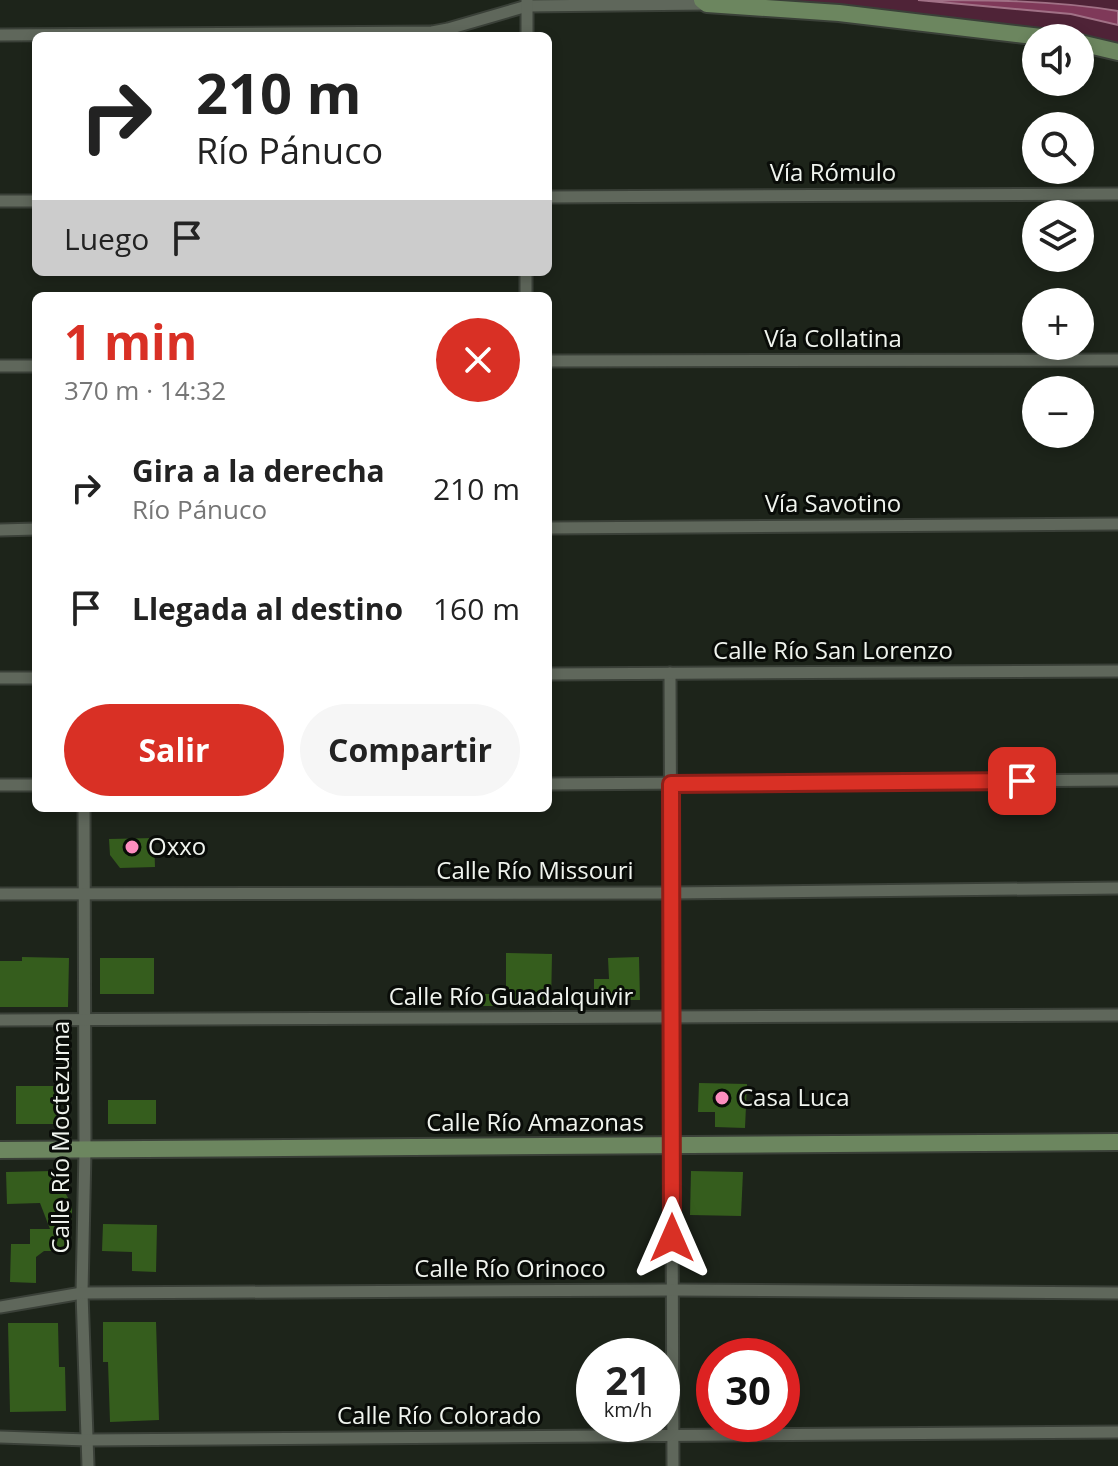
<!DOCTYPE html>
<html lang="es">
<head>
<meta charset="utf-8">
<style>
  body { margin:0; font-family:"Open Sans",sans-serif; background:#f6f6f6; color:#222; height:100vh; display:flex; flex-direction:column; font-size:30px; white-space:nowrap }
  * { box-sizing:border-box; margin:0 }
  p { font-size:26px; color:#767676 }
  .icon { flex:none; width:44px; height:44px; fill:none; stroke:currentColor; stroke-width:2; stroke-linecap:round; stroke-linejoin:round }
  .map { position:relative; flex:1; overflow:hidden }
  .side { position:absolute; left:32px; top:292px; width:520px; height:520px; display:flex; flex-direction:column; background:#fff; border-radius:12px; box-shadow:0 4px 12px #0003 }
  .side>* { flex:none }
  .top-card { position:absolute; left:32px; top:32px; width:520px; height:244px; border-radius:12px; box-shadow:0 4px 12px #0003; background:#fff; color:#222; overflow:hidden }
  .tools { position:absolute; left:1022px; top:24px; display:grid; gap:16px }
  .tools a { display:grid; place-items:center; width:72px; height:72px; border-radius:50%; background:#fff; box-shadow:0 4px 12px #0003; font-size:40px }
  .speed { position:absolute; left:576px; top:1338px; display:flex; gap:16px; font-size:40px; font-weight:700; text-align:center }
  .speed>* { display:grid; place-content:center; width:104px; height:104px; border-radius:50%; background:#fff; box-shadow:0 4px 12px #0003; line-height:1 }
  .speed small { font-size:20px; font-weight:400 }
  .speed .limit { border:12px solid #d22; background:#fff; color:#111 }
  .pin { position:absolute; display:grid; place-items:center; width:68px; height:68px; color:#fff; margin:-34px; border-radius:16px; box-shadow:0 4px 12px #0006 }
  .me { position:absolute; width:88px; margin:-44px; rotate:0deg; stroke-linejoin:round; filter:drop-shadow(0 0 6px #0008) }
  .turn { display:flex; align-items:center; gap:28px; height:168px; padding:0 32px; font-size:36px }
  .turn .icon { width:104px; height:104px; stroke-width:2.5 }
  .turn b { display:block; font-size:56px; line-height:68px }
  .then { display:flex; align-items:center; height:76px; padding:0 32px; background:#0003; gap:16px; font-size:30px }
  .round { display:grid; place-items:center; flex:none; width:84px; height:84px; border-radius:42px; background:#f6f6f6 }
  .head { display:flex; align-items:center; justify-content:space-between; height:136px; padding:0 32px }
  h1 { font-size:48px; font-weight:700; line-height:60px; color:#d93025 }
  .button { display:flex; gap:16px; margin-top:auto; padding:16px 32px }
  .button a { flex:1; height:92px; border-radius:48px; background:#d93025; color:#fff; font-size:32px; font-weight:700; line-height:92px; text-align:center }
  .button a+a { background:#f6f6f6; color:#222 }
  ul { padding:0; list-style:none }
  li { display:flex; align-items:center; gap:24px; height:120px; padding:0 32px }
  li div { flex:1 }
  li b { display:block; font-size:30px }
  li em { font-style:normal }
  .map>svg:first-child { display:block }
  .green { fill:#4f2337 }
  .water { fill:#7f3959; stroke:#a17186; stroke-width:2 }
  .building { fill:#355d1d }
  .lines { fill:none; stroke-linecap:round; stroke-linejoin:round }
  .street-casing { stroke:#3a4038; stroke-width:15 }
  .secondary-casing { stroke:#3a4038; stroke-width:20 }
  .street { stroke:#5f675b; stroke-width:11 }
  .secondary { stroke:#6c865f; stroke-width:16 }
  .route-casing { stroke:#8d1f18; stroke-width:20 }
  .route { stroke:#d93025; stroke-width:14 }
  .poi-dot { fill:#fd8ebf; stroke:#090c08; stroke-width:3 }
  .labels { text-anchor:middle; stroke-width:6; stroke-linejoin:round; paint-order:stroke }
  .street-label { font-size:24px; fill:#f0f4ee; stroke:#090c08 }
  .poi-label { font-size:24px; fill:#f0f4ee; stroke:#090c08; text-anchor:start }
</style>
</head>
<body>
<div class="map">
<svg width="1118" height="1466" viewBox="0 0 1118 1466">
  <rect width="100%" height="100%" fill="#1d241a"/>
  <polygon class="green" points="702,0 1118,0 1118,52 1080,38 1050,38"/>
  <path class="water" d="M918 0C986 0 1052 0 1118 11V25L1071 14Z"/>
  <g class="building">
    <polygon points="154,838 155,867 120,868 110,855 109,839"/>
    <polygon points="506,953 552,954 551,1006 483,1006 483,994 506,994"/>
    <polygon points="22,957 69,958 68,1007 0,1007 0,961 22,961"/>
    <polygon points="639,957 640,1000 605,1000 605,1005 594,1005 594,979 609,979 608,958"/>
    <rect x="100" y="958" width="54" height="36"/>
    <polygon points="699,1083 747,1084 745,1128 715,1127 715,1112 698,1112"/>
    <polygon points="16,1086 56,1086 57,1124 16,1124"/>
    <rect x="108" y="1100" width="48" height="24"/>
    <polygon points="53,1171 72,1205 72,1223 65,1223 65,1251 44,1251 36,1257 36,1283 10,1282 11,1244 30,1244 30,1229 50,1229 40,1203 7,1204 6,1172"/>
    <polygon points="691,1171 743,1172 741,1216 690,1215"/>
    <polygon points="103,1224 157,1225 156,1272 132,1271 132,1252 102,1251"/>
    <polygon points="103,1322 156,1322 159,1420 110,1422 108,1362 103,1362"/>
    <polygon points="8,1323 58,1323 59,1367 65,1367 66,1411 10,1412"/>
  </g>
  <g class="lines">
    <defs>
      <g id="street">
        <polyline points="0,35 432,32 448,29 527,6 707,4"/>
        <polyline points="527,36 527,1"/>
        <polyline points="548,197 1118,194"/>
        <polyline points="0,201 36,201"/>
        <polyline points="526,272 526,296"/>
        <polyline points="548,361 1118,360"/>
        <polyline points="0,366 36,366"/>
        <polyline points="548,528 1118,524"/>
        <polyline points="0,530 36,529"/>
        <polyline points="670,673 673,1466"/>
        <polyline points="548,674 1118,671"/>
        <polyline points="0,678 36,678"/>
        <polyline points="548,784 1118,780"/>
        <polyline points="0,785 36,785"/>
        <polyline points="84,808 85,1150 82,1293 88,1466"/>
        <polyline points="0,894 671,893 1118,888"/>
        <polyline points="0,1020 1118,1015"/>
        <polyline points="0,1307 82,1293 673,1290 1118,1293"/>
        <polyline points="0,1437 87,1440 1118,1432"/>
      </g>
      <g id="secondary">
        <polyline points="702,0 707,4 839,13 1050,38"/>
        <polyline points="1080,43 1118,52"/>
        <polyline points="0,1150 1118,1142"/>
      </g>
    </defs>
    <use href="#street" class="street-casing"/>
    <use href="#secondary" class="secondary-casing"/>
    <use href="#street" class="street"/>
    <use href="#secondary" class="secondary"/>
  </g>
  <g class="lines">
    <defs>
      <polyline id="route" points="672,1238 671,784 1022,781"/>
    </defs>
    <use href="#route" class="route-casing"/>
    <use href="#route" class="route"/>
  </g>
  <g class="poi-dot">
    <circle cx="132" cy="847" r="8"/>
    <circle cx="722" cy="1098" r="8"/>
  </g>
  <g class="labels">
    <g class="street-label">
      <text x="833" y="181">Vía Rómulo</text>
      <text x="833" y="347">Vía Collatina</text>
      <text x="833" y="512">Vía Savotino</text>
      <text x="833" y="659">Calle Río San Lorenzo</text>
      <text x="535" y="879">Calle Río Missouri</text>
      <text x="511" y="1005">Calle Río Guadalquivir</text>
      <text x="535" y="1131">Calle Río Amazonas</text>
      <text transform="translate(61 1137) rotate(-90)" y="8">Calle Río Moctezuma</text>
      <text x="510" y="1277">Calle Río Orinoco</text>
      <text x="439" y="1424">Calle Río Colorado</text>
    </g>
    <g class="poi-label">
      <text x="148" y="855">Oxxo</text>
      <text x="738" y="1106">Casa Luca</text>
    </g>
  </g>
</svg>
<div class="tools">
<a><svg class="icon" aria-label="sound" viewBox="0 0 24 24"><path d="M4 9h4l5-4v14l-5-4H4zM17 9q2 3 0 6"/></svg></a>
<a><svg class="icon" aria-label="search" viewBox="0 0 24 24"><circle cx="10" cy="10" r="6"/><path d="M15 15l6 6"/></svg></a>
<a><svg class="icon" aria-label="layers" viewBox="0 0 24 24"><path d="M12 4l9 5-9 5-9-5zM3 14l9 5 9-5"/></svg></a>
<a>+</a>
<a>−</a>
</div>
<div class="speed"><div>21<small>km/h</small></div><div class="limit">30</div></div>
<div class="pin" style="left:1022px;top:781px;background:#d93025"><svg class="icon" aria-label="arrive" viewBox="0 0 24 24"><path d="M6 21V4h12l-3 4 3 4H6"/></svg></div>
<svg class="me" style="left:672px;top:1238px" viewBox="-20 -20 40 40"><path d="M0-17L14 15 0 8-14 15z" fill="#d93025" stroke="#fff" stroke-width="4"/></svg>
<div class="top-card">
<div class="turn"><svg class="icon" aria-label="right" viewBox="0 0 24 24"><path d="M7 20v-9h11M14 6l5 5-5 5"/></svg><div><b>210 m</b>Río Pánuco</div></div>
<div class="then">Luego<svg class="icon" aria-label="arrive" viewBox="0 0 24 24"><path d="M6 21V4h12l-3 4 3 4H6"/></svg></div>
</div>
<section class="side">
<div class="head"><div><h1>1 min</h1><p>370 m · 14:32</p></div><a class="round" style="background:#d93025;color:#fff"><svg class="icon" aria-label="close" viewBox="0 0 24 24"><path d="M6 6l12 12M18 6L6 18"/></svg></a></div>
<ul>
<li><svg class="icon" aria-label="right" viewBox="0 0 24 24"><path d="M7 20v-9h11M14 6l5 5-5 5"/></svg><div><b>Gira a la derecha</b><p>Río Pánuco</p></div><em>210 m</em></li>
<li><svg class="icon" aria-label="arrive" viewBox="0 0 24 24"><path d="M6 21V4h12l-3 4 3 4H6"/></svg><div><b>Llegada al destino</b></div><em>160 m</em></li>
</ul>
<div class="button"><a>Salir</a><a>Compartir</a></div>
</section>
</div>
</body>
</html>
